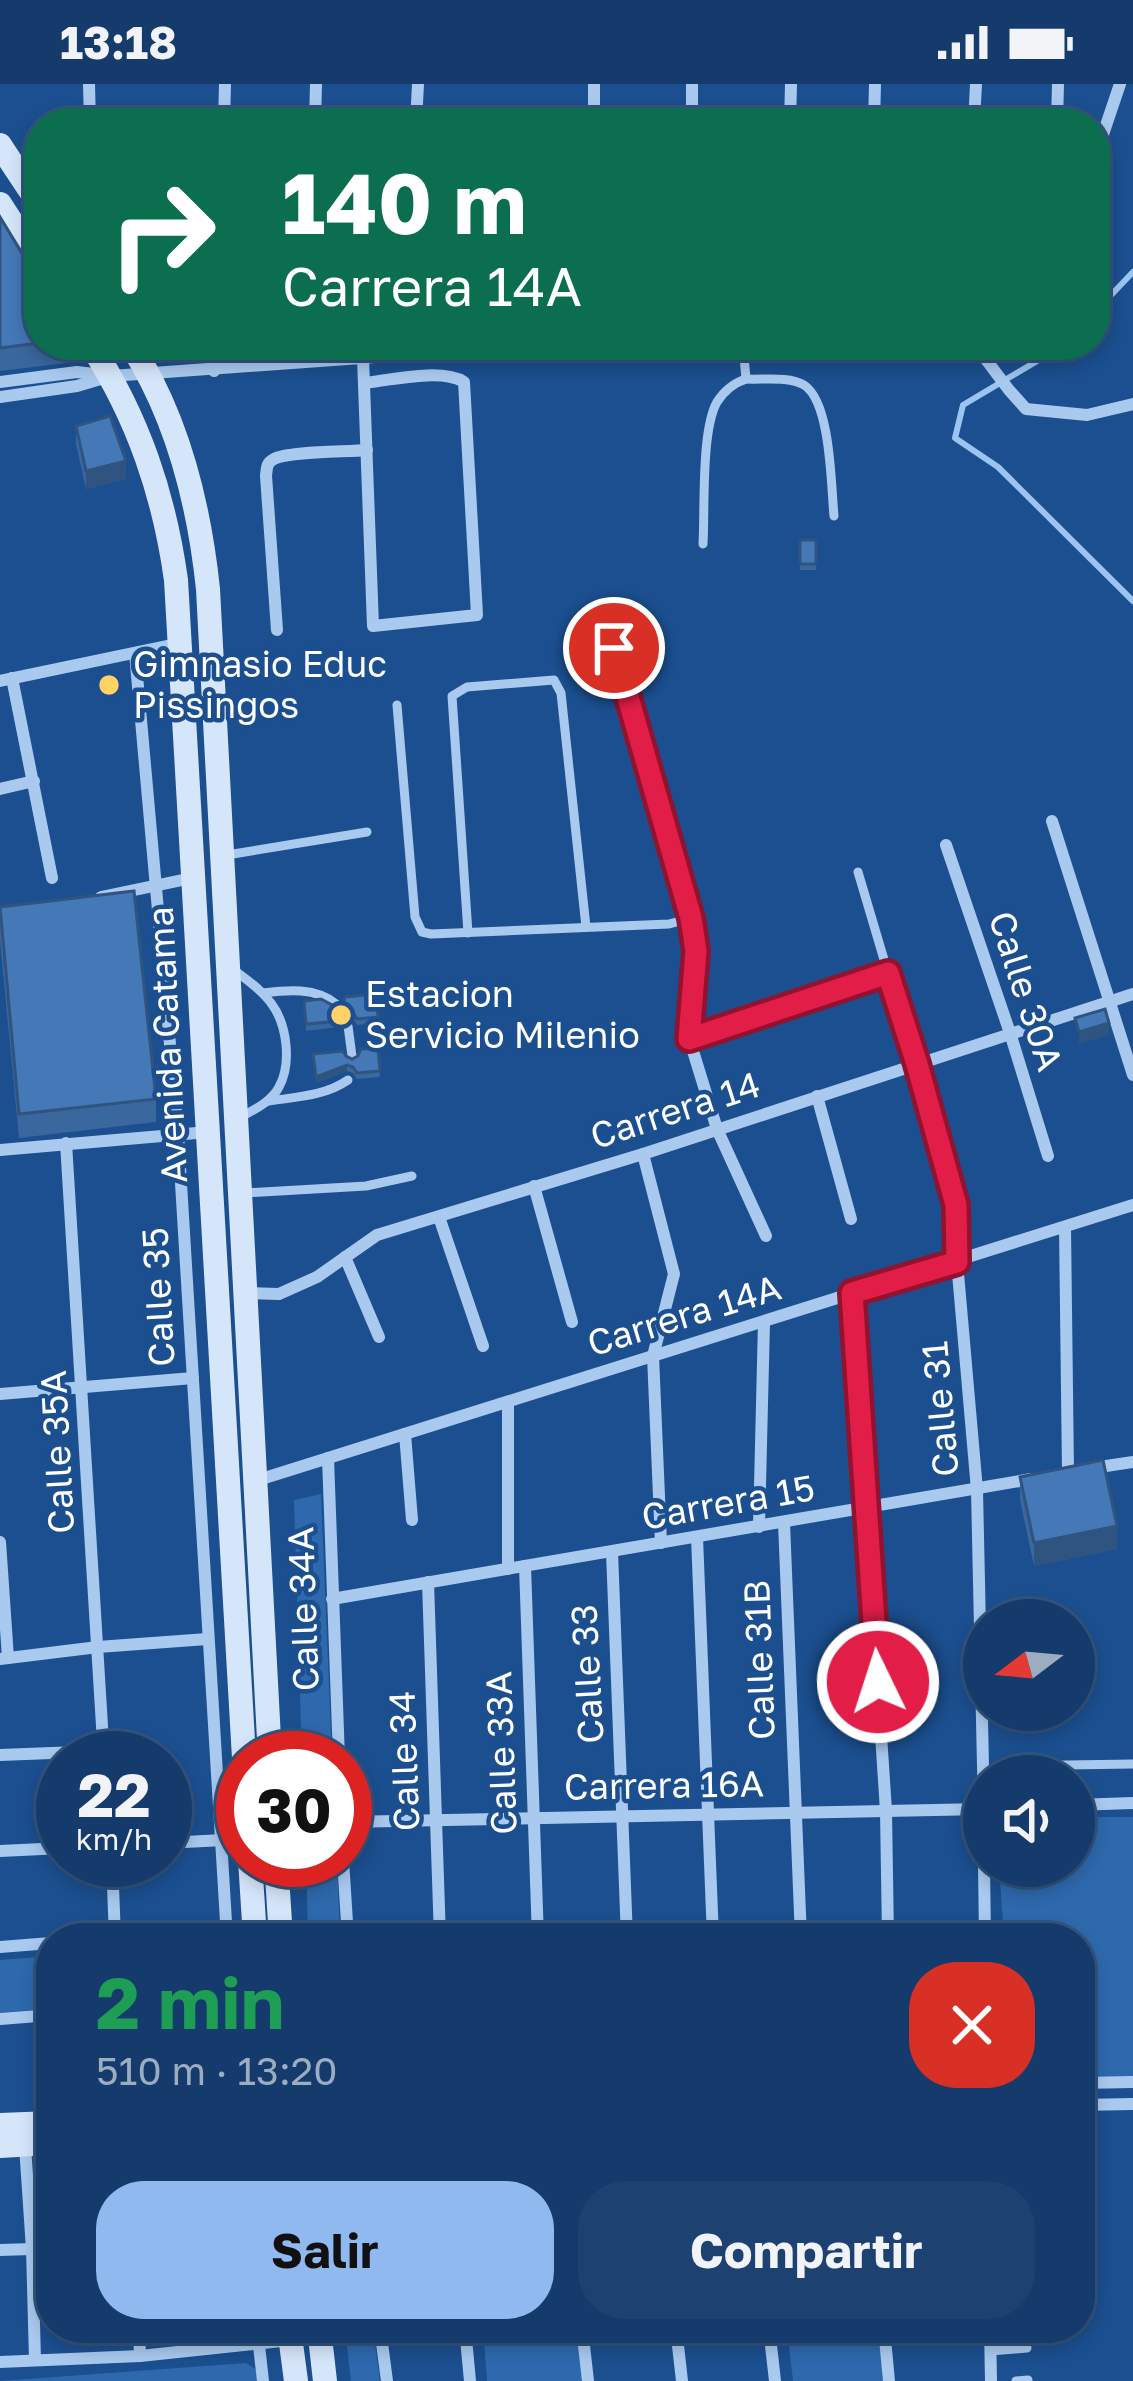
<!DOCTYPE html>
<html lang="es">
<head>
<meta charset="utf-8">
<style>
  body { margin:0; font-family:"Golos Text",sans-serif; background:#1d4271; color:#f1f3f6; height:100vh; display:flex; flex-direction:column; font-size:45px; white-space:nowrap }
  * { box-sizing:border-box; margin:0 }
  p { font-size:39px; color:#9dadc1 }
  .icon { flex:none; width:66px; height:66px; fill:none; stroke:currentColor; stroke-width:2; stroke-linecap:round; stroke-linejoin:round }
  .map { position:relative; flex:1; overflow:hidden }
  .details { position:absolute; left:36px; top:1839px; width:1059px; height:420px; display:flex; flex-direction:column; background:#143b6b; border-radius:48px; box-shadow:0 6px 18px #0003,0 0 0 3px #33557e }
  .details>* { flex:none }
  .top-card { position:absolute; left:24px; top:24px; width:1086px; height:252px; border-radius:48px; box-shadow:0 6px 18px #0003,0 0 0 3px #33557e; background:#0b6e4f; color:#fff; overflow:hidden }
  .needle { width:78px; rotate:254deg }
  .tools { position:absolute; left:963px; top:1515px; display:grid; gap:24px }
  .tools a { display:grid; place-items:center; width:132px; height:132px; border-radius:50%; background:#143b6b; box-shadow:0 6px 18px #0003,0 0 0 3px #33557e; font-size:60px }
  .speed { position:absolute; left:36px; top:1647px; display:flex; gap:24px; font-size:60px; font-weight:700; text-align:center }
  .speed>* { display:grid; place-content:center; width:156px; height:156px; border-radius:50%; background:#143b6b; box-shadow:0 6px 18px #0003,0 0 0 3px #33557e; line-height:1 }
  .speed small { font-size:30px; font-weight:400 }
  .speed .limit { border:18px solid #d22; background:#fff; color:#111 }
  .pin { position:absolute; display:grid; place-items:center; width:102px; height:102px; color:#fff; margin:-51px; border:6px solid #fff; border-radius:50%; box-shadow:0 3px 12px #0007 }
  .me { position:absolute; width:132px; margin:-66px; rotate:356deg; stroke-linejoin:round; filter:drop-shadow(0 0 9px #0008) }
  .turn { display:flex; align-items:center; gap:42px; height:252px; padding:0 60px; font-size:54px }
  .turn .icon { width:156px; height:156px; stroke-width:2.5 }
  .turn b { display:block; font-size:84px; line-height:102px }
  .round { display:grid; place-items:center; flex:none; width:126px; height:126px; border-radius:48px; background:#1d4271 }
  .head { display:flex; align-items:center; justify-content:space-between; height:204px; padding:0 60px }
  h1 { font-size:72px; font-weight:700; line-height:90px; color:#1e9e55 }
  .primary-button { display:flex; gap:24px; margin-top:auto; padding:24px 60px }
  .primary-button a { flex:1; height:138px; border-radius:48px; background:#90b9f0; color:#111; font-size:48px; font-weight:700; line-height:138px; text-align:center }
  .primary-button a+a { background:#1d4271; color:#f1f3f6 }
  .status { display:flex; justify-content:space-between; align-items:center; height:84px; padding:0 60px; background:#143b6b; direction:ltr }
  .status svg { height:33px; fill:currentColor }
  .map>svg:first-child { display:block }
  .green { fill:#2e69ad }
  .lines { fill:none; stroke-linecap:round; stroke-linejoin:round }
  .stream { stroke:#9cc4f0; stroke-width:6 }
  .lane { stroke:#a9c9ee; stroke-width:9 }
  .street { stroke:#a9c9ee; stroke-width:12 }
  .secondary { stroke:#d6e6fa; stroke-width:24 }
  .wall { fill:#3a679d }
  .shaded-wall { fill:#305480 }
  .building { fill:#4478b7; stroke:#305480; stroke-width:3 }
  .route-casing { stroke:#92132f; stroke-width:30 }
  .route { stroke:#e11d48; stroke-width:21 }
  .poi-dot { fill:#ffd166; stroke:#1b4f8f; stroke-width:4.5 }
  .labels { text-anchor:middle; stroke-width:9; stroke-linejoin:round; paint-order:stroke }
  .poi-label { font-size:36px; fill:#fff; stroke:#1b4f8f; text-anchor:start }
  .street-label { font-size:36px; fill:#fff; stroke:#1b4f8f }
</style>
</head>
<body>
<div class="status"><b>13:18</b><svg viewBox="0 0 49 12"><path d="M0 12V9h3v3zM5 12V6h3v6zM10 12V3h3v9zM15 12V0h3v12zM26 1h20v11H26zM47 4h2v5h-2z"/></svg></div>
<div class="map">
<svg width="1133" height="2297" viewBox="0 0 1133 2297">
  <rect width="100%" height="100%" fill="#1b4f8f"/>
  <g class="green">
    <polygon points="321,1410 332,1674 302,1674 294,1416"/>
    <polygon points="1074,1733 1133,1733 1133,1993 1080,1994 1080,1854 1004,1854 999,1782 1074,1782"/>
    <polygon points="306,1776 337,1776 340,1854 308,1854"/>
    <polygon points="51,1872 51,1924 0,1929 0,1876"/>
    <polygon points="345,2244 373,2244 380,2297 351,2297"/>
    <polygon points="483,2244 577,2244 586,2297 487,2297"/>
    <polygon points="787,2244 879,2244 883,2297 793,2297"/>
    <polygon points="246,2279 260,2288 261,2297 0,2297"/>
  </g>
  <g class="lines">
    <g class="stream">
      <polyline points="1095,228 1133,188"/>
      <polyline points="1064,261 963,321 955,354 998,383 1133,517"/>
    </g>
    <g class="lane">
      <path d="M746 295C763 296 789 292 804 301 831 318 831 402 834 432"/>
      <path d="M703 460C705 425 701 346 717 318 724 307 734 299 746 295L743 261"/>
      <polyline points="397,621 415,833 422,848 431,850 669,840 691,834"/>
      <polyline points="227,771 367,748"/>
      <polyline points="858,788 888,889"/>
      <polyline points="468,849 452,612 467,603 554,596 561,609 586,843"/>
      <path d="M234 886C247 896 261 905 271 919 287 940 292 979 279 1003 271 1018 255 1025 241 1033"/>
      <path d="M263 909C287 906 316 903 336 920"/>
      <polyline points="348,942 352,972"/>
      <path d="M269 1017C296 1013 325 1012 348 996"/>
      <polyline points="244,1109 366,1102 412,1092"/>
      <polyline points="1007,1692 1007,1682 1133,1680"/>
      <polyline points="990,2267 1027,2264"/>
      <polyline points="1016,2297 1028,2296"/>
    </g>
    <g class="street">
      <polyline points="89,0 90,39"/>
      <polyline points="224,39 225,0"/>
      <polyline points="315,39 316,0"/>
      <polyline points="416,39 418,0"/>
      <polyline points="508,39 508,30"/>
      <polyline points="594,39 594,0"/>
      <polyline points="692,39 692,0"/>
      <polyline points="790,39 791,0"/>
      <polyline points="874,39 875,0"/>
      <polyline points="974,39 976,0"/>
      <polyline points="1057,39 1058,0"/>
      <polyline points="1095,74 1120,0"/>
      <polyline points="975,261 1009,306 1026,325 1087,331 1133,320"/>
      <path d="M363 274 373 542 477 531 464 298C442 284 391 296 364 299"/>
      <polyline points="214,287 215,261"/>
      <polyline points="0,298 77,288 111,292 403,271 662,261"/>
      <polyline points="0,313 77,302 104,294"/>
      <path d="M277 546 266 392C267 384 266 379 274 375 288 367 348 368 367 366"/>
      <polyline points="614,564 691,834 696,867 689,954 717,1045 766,1152"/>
      <polyline points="135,569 178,1050 227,1854"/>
      <polyline points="12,594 52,794"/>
      <polyline points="0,597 181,559"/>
      <polyline points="0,705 34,697"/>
      <polyline points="1052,737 1133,991"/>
      <polyline points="946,761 1010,949 1048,1072"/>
      <polyline points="101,813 192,794"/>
      <polyline points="689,954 888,889 917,980 956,1121 957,1178 977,1406 984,1728"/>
      <polyline points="817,1012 851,1135"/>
      <polyline points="66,1059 104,1674"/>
      <polyline points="0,1066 208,1048"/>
      <polyline points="643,1070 674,1190 653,1272 661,1459"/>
      <polyline points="534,1102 572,1238"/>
      <polyline points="439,1133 483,1262"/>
      <polyline points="1065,1143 1068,1388"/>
      <polyline points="345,1173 379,1253"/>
      <polyline points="246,1209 279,1210 317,1193 377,1151 643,1070 1133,910"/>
      <polyline points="852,1209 886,1727 888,1854"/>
      <polyline points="0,1310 193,1294"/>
      <polyline points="508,1318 508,1485"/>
      <polyline points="405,1350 412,1436"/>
      <polyline points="328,1374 339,1674"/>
      <polyline points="1093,1384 1133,1378"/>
      <polyline points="255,1397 1133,1121"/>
      <polyline points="784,1439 801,1854"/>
      <polyline points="759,1443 764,1238"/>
      <polyline points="697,1453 713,1854"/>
      <polyline points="0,1458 8,1574"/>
      <polyline points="612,1468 627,1854"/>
      <polyline points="525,1482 538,1854"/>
      <polyline points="428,1498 440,1854"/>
      <polyline points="332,1515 1031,1395"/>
      <polyline points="0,1575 98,1563 207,1555"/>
      <polyline points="0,1671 104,1667"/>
      <polyline points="1074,1721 1133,1719"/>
      <polyline points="345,1738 984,1725"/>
      <polyline points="165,1759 243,1755"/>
      <polyline points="0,1767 63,1764"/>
      <polyline points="112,1776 115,1854"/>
      <polyline points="343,1776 348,1854"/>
      <polyline points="984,1782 985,1854"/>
      <polyline points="0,1863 51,1859"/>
      <polyline points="0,1935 51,1931"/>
      <polyline points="1080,1999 1133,1998"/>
      <polyline points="1080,2021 1133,2020"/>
      <polyline points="25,2062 32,2165 35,2276"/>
      <polyline points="0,2166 32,2165"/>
      <polyline points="139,2244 140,2272"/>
      <polyline points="257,2244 263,2297"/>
      <polyline points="380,2244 387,2297"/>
      <polyline points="465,2244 470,2297"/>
      <polyline points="582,2244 588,2297"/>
      <polyline points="676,2244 682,2297"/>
      <polyline points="769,2244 775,2297"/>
      <polyline points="884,2244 889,2297"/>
      <polyline points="990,2244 991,2297"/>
      <polyline points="0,2278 140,2272 291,2256"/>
    </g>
    <g class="secondary">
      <polyline points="0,61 39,120"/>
      <polyline points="0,120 39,180"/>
      <path d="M91 261C138 334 164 410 176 496L244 1674"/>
      <path d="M131 261C178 334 199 419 208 505L270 1674"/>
      <polyline points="250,1776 255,1854"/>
      <polyline points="276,1776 281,1854"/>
      <polyline points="0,2041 51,2039"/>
      <polyline points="0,2062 51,2059"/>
      <polyline points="289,2244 296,2297"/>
      <polyline points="319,2244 325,2297"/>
    </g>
  </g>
  <g class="wall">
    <polygon points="0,133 39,197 39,261 74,261 74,278 0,287"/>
    <polygon points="76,342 126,395 86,405 76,360"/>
    <rect x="800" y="456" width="16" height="30"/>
    <polygon points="0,823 156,1015 156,1038 19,1054 0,857"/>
    <polygon points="376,910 378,939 357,941 354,936 348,933 342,936 339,943 306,947 304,917 336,923"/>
    <polygon points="378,964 380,993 357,995 353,989 347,987 316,999 313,970 346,972 352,975"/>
    <polygon points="1020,1393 1117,1465 1034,1482 1020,1416"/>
  </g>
  <g class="shaded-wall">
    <polygon points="126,377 126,395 86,405 86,387"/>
    <polygon points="1109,939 1109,951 1079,960 1079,948"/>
    <polygon points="347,981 347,987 316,999 316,993"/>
    <polygon points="1117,1442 1117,1465 1034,1482 1034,1459"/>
  </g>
  <g class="building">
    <polygon points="0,133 39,197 39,259 0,264"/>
    <polygon points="110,332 126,377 86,387 76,342"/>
    <rect x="800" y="456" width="16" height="24"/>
    <polygon points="134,807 156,1015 19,1030 0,823"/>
    <polygon points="376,910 378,933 357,935 354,930 348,927 342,930 339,937 306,940 304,917 321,915 336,923 343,920 345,913"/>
    <polygon points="1105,925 1109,939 1079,948 1075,934"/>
    <polygon points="378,964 380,987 357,989 353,983 347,981 316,993 313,970 343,967 346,972 352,975 358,972 361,965"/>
    <polygon points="1103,1376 1117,1442 1034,1459 1020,1393"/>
  </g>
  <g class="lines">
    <defs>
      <polyline id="route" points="614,564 691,834 696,867 689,955 888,889 917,980 956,1121 957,1178 852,1209 878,1598"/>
    </defs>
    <use href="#route" class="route-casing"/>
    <use href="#route" class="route"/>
  </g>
  <g class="poi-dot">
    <circle cx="109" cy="601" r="12"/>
    <circle cx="341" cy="931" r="12"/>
  </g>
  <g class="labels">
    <g class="poi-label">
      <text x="133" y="593">Gimnasio Educ<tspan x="133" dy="41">Pissingos</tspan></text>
      <text x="365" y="923">Estacion<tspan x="365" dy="41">Servicio Milenio</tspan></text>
    </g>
    <g class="street-label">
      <text transform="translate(1026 907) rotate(72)" y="13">Calle 30A</text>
      <text transform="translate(167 961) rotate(-93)" y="13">Avenida Catama</text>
      <text transform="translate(675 1026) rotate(-18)" y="13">Carrera 14</text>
      <text transform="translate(158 1213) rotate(-93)" y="13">Calle 35</text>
      <text transform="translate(684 1231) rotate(-17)" y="13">Carrera 14A</text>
      <text transform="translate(940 1325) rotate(-95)" y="13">Calle 31</text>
      <text transform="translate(57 1368) rotate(-93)" y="13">Calle 35A</text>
      <text transform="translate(728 1418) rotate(-10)" y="13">Carrera 15</text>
      <text transform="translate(303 1525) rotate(-92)" y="13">Calle 34A</text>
      <text transform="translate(759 1576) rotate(-92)" y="13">Calle 31B</text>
      <text transform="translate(587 1590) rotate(-93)" y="13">Calle 33</text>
      <text transform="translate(501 1669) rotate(-92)" y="13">Calle 33A</text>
      <text transform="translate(404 1677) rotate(-92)" y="13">Calle 34</text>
      <text transform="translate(664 1701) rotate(-1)" y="13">Carrera 16A</text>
    </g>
  </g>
</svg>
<div class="tools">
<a><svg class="needle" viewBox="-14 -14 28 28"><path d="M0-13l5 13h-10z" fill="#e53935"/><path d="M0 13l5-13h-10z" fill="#9dadc1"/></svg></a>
<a><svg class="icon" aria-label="sound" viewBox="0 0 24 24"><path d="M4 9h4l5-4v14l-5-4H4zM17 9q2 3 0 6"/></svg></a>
</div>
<div class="speed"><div>22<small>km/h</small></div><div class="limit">30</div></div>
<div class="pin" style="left:614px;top:564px;background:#d93025"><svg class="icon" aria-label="arrive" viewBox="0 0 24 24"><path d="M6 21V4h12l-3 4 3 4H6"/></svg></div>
<svg class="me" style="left:878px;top:1598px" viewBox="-20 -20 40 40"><circle r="17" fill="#e11d48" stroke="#fff" stroke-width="3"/><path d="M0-11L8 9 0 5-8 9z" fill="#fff"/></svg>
<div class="top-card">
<div class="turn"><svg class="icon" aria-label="right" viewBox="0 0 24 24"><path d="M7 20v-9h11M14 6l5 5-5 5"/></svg><div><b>140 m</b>Carrera 14A</div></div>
</div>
<section class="details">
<div class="head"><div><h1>2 min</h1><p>510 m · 13:20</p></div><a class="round" style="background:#d93025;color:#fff"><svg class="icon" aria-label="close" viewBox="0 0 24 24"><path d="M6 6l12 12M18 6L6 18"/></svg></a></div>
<div class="primary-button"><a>Salir</a><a>Compartir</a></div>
</section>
</div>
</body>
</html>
